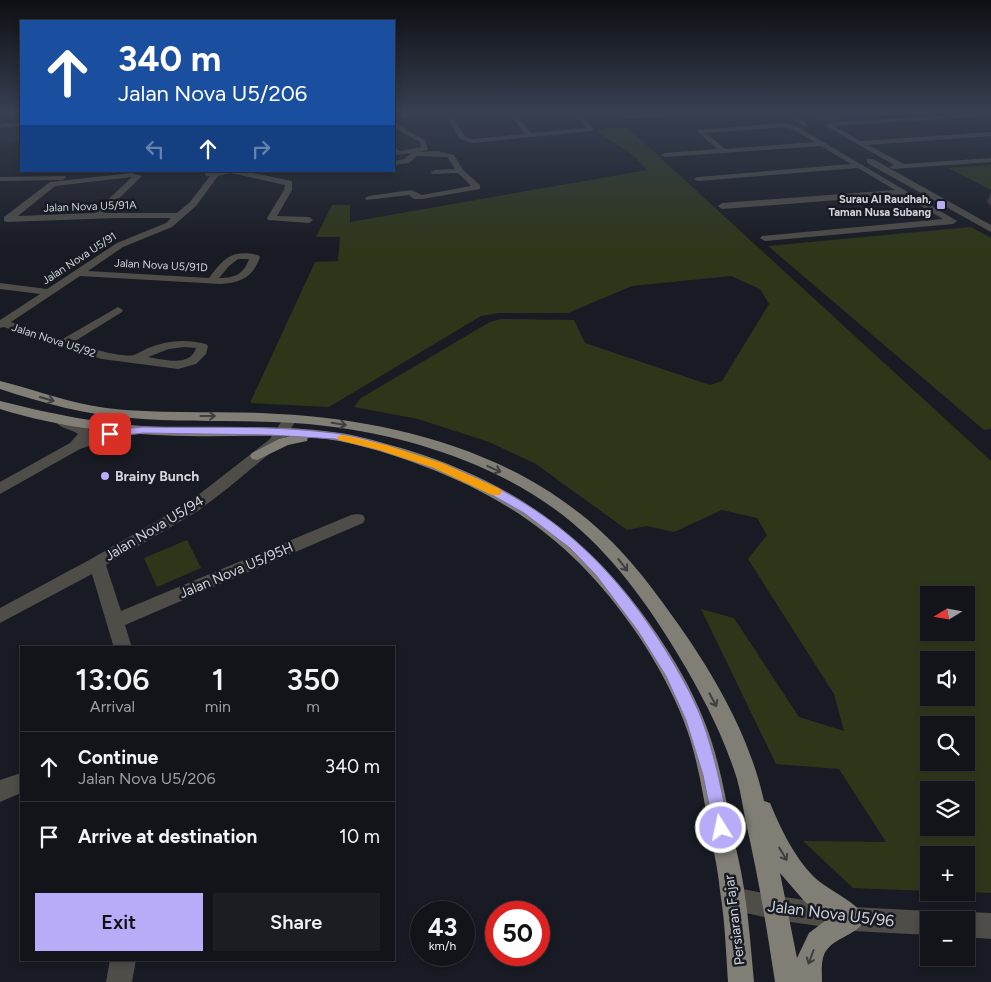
<!DOCTYPE html>
<html lang="en">
<head>
<meta charset="utf-8">
<style>
  body { margin:0; font-family:Figtree,sans-serif; background:#1b1d23; color:#f1f3f6; height:100vh; display:flex; flex-direction:column; font-size:19px; white-space:nowrap }
  * { box-sizing:border-box; margin:0 }
  p { font-size:16px; color:#9c9ea2 }
  .icon { flex:none; width:28px; height:28px; fill:none; stroke:currentColor; stroke-width:2; stroke-linecap:round; stroke-linejoin:round }
  .map { position:relative; flex:1; overflow:hidden }
  .sheet { position:absolute; left:20px; top:646px; width:375px; height:315px; display:flex; flex-direction:column; background:#12141a; border-radius:0px; box-shadow:0 2px 8px #0003,0 0 0 1px #313339 }
  .sheet>* { flex:none }
  .guide { position:absolute; left:20px; top:20px; width:375px; height:152px; border-radius:0px; box-shadow:0 2px 8px #0003,0 0 0 1px #313339; background:#1a4fa0; color:#fff; overflow:hidden }
  .needle { width:32px; rotate:259deg }
  .fabs { position:absolute; left:920px; top:586px; display:grid; gap:10px }
  .fabs a { display:grid; place-items:center; width:55px; height:55px; border-radius:0px; background:#12141a; box-shadow:0 2px 8px #0003,0 0 0 1px #313339; font-size:25px }
  .speed { position:absolute; left:410px; top:901px; display:flex; gap:10px; font-size:25px; font-weight:700; text-align:center }
  .speed>* { display:grid; place-content:center; width:65px; height:65px; border-radius:50%; background:#12141a; box-shadow:0 2px 8px #0003,0 0 0 1px #313339; line-height:1 }
  .speed small { font-size:12px; font-weight:400 }
  .speed .limit { border:8px solid #d22; background:#fff; color:#111 }
  .pin { position:absolute; display:grid; place-items:center; width:42px; height:42px; color:#fff; margin:-21px; border-radius:10px; box-shadow:0 2px 8px #0006 }
  .me { position:absolute; width:55px; margin:-28px; rotate:350deg; stroke-linejoin:round; filter:drop-shadow(0 0 4px #0008) }
  .turn { display:flex; align-items:center; gap:18px; height:105px; padding:0 15px; font-size:22px }
  .turn .icon { width:65px; height:65px; stroke-width:2.5 }
  .turn b { display:block; font-size:35px; line-height:42px }
  .lanes { display:flex; align-items:center; height:48px; padding:0 15px; background:#0003; justify-content:center; gap:25px; direction:ltr }
  .lanes .off { opacity:.35 }
  .eta { display:flex; justify-content:space-evenly; align-items:center; height:85px; text-align:center }
  .eta b { font-size:30px; font-weight:600; line-height:35px }
  .primary-button { display:flex; gap:10px; margin-top:auto; padding:10px 15px }
  .primary-button a { flex:1; height:58px; border-radius:0px; background:#b8abf7; color:#111; font-size:20px; font-weight:600; line-height:58px; text-align:center }
  .primary-button a+a { background:#1b1d23; color:#f1f3f6 }
  ul { padding:0; list-style:none }
  li { display:flex; align-items:center; gap:15px; height:70px; padding:0 15px; border-top:1px solid #313339 }
  li div { flex:1 }
  li b { display:block; font-size:19px }
  li em { font-style:normal }
  .map>svg:first-child { display:block }
  .built { fill:#202430 }
  .green { fill:#2e361a; fill-rule:evenodd }
  .lines { fill:none; stroke-linecap:round; stroke-linejoin:round }
  .minor { fill:#4e4d48; fill-rule:evenodd }
  .major { fill:#807e75; fill-rule:evenodd }
  .wall { fill:#40373b }
  .oneway { stroke:#3c3e40 }
  .route { fill:#b8abf7; stroke:#786fa1 }
  .slow { fill:#f59e0b }
  .poi-dot { fill:#b8abf7; stroke:#181b23; stroke-width:2 }
  .labels { text-anchor:middle; stroke-width:5; stroke-linejoin:round; paint-order:stroke }
  .far-poi-label { font-size:11px; font-weight:bold; fill:#d2d4da; stroke:#181b23; text-anchor:end }
  .far-street-label { font-size:11px; fill:#d2d4da; stroke:#181b23 }
  .poi-label { font-size:14px; font-weight:bold; fill:#d2d4da; stroke:#181b23; text-anchor:start }
  .street-label { font-size:14px; fill:#d2d4da; stroke:#181b23 }
  .near-street-label { font-size:16px; fill:#d2d4da; stroke:#181b23 }
</style>
</head>
<body>
<div class="map">
<svg width="991" height="982" viewBox="0 0 991 982">
  <rect width="100%" height="100%" fill="#181b23"/>
  <g class="built">
    <polygon points="800,112 960,112 815,121"/>
    <polygon points="21,128 21,141 0,144 0,131"/>
  </g>
  <g class="green">
    <path d="M627 127 991 461V893L966 892V855H929V891L853 888 803 841 886 842 839 769 776 764 701 609 734 618 799 717 844 731 834 694 748 559 767 535 757 518 722 510 674 532 647 526 627 530 536 464 489 442 418 419 354 407 361 398 490 322 501 319 574 320 585 343 710 385 722 381 769 304 760 289 731 276 632 286 568 313H499L481 316 329 407 250 403 315 262 338 261 340 237H316L332 205H350V222L647 170 633 155 594 130ZM929 595H966V632H929ZM929 660H966V698H929ZM929 725H966V762H929ZM929 790H966V828H929Z"/>
    <polygon points="991,165 991,190 948,168"/>
    <polygon points="971,227 991,238 991,429 984,430 768,246"/>
    <polygon points="187,540 201,568 157,587 144,558"/>
  </g>
  <g class="lines">
    <g class="minor">
      <polygon points="420,112 439,112 401,118 398,116"/>
      <polygon points="444,112 450,112 465,137 472,139 525,134 508,112 514,112 531,133 586,128 572,112 578,112 594,129 591,131 472,143 460,139"/>
      <polygon points="678,112 711,112 708,114 626,119 623,117 626,115"/>
      <polygon points="781,112 788,112 809,125 804,126"/>
      <path d="M803 112C810 112 816 116 823 116 830 117 837 115 843 118 832 124 813 119 803 112Z"/>
      <polygon points="980,112 991,113 991,117 981,113"/>
      <polygon points="975,114 975,116 973,117 833,126 861,141 991,132 991,136 868,145 904,164 991,158 991,162 893,169 889,167 894,165 826,126 829,122"/>
      <polygon points="21,122 21,126 0,128 0,124"/>
      <polygon points="394,123 425,140 428,150 417,152 438,151 454,155 463,170 480,185 480,189 422,199 414,199 409,195 366,200 365,198 369,196 411,190 422,195 471,186 458,173 432,174 431,172 435,170 455,169 448,158 445,157 417,156 409,163 394,165 394,161 404,159 412,153 396,155 394,152 394,147 400,151 421,147 420,142 394,128"/>
      <path d="M783 123 796 126 957 221 953 224 765 241 760 238 762 236 943 219 902 195 722 209 718 206 722 203 895 190 858 168 698 181 694 179 698 177 851 164 821 146 665 157 661 155 665 153 717 149 698 132V130ZM783 127 792 129 815 142 725 149 706 133Z"/>
      <polygon points="867,159 873,159 991,225 991,232 867,163"/>
      <path d="M204 171H243L292 181V190L277 216 309 217 313 220 309 223 268 220 267 218 284 190 285 185 231 173 218 176 196 206 172 227 123 247 88 271 209 278C224 258 232 249 258 255L260 257C253 277 241 283 220 284L80 276 11 322 61 340 118 307 123 310 122 312 72 343C86 347 121 358 134 355 139 353 144 350 148 348 168 340 186 339 206 344L208 346 206 354 196 364 178 369 102 359 50 344 4 327 0 328V320L40 294 0 289V283L47 289 117 243 166 223 171 218H116L7 222 4 221V217L50 182 131 173 142 176 104 213H177L190 202 210 176H206ZM132 177 94 213 18 216 55 186ZM238 259H249C244 274 235 278 219 278L229 266ZM184 347 196 348C190 368 162 359 148 357L169 349Z"/>
      <polygon points="65,176 66,178 62,180 0,181 0,177"/>
      <polygon points="290,415 297,419 280,445 228,488 198,511 106,565 121,611 351,515 357,514 363,515 365,519 363,523 125,625 132,648 114,648 92,574 0,623 0,608 91,559 188,503 270,439 285,416"/>
      <path d="M63 418 85 426 92 433 91 436C102 432 141 420 149 430L147 433 112 438 80 449 0 494V482L70 443 78 434C71 429 61 429 56 422Z"/>
      <polygon points="21,773 21,793 0,802 0,780"/>
      <polygon points="733,887 777,896 853,907 929,911 938,914 940,920 929,920 929,935 853,931 777,920 724,908 721,899 724,890"/>
      <polygon points="966,912 991,913 991,939 966,937 966,920 955,920 957,915"/>
      <polygon points="110,960 136,960 132,982 106,982"/>
    </g>
    <g class="major">
      <path d="M0 381C36 390 69 403 106 408 164 415 221 410 278 414 380 419 492 446 574 509 611 536 642 573 668 610 709 666 749 732 764 801L770 803C781 829 793 855 813 876 828 891 858 901 865 919 858 937 828 937 823 958 821 966 822 974 822 982H775C767 929 758 875 746 823 743 808 741 793 737 779 723 734 701 693 677 653 647 603 610 552 564 516 497 464 409 436 326 426 261 418 196 424 131 418 86 415 43 403 0 389ZM780 873 805 902 829 918 809 933 797 958Z"/>
      <path d="M0 401C56 415 104 425 163 427 219 429 276 424 333 432 358 435 383 443 408 450 513 483 589 536 652 627 673 657 692 689 705 723 718 756 724 790 731 824 735 846 741 867 744 889 749 920 751 951 754 982H728C726 952 725 921 720 891 718 869 713 848 709 827 702 790 697 754 683 719 672 691 657 664 640 638 583 553 519 502 423 466 386 452 348 440 308 437L307 441 288 445 257 460 252 459 250 456 252 453 279 439 291 436C256 435 222 437 188 436 124 435 61 428 0 409Z"/>
    </g>
  </g>
  <polygon class="wall" points="991,193 991,206 987,202"/>
  <defs><path id="oneway-shaft" d="M-6 0H5M1.5-3L5.5 0L1.5 3" fill="none" stroke-width="1.6" stroke-linecap="round" stroke-linejoin="round" transform="scale(1.25)"/></defs>
  <g class="oneway">
    <use href="#oneway-shaft" transform="translate(47 399) rotate(16)"/>
    <use href="#oneway-shaft" transform="translate(208 416)"/>
    <use href="#oneway-shaft" transform="translate(339 424) rotate(9)"/>
    <use href="#oneway-shaft" transform="translate(494 469) rotate(24)"/>
    <use href="#oneway-shaft" transform="translate(623 565) rotate(52)"/>
    <use href="#oneway-shaft" transform="translate(713 700) rotate(62)"/>
    <use href="#oneway-shaft" transform="translate(783 854) rotate(59)"/>
    <use href="#oneway-shaft" transform="translate(811 957) rotate(111)"/>
  </g>
  <linearGradient id="sky" x2="0" y2="1"><stop stop-color="#0d0f13"/><stop offset="0.45" stop-color="#373f50"/><stop offset="1" stop-color="#373f50" stop-opacity="0"/></linearGradient>
  <rect width="991" height="249" fill="url(#sky)"/>
  <path class="route" d="M143 427C207 428 271 425 334 433 364 437 394 447 422 457 528 491 599 547 659 640 675 665 691 692 702 720 715 756 722 791 729 828L727 834 721 837 715 834 703 775 686 720 666 676 638 631 596 575 570 548 524 513 478 487 434 468 379 450 335 439 271 435 143 433 110 437 105 434 110 430Z"/>
  <polygon class="slow" points="343,435 386,445 442,463 500,489 502,492 500,495 492,495 434,468 379,450 339,440 337,438 339,436"/>
  <g class="poi-dot">
    <rect x="936" y="200" width="10" height="10" rx="2.5"/>
    <circle cx="105" cy="476" r="5"/>
  </g>
  <g class="labels">
    <g class="far-poi-label">
      <text x="931" y="203">Surau Al Raudhah,<tspan x="931" dy="13">Taman Nusa Subang</tspan></text>
    </g>
    <g class="far-street-label">
      <text transform="translate(90 206) rotate(-2)" y="4">Jalan Nova U5/91A</text>
      <text transform="translate(79 258) rotate(-33)" y="4">Jalan Nova U5/91</text>
      <text transform="translate(161 265) rotate(3)" y="4">Jalan Nova U5/91D</text>
      <text transform="translate(54 340) rotate(18)" y="4">Jalan Nova U5/92</text>
    </g>
    <g class="poi-label">
      <text x="115" y="481">Brainy Bunch</text>
    </g>
    <g class="street-label">
      <text transform="translate(154 528) rotate(-31)" y="5">Jalan Nova U5/94</text>
      <text transform="translate(236 570) rotate(-23)" y="5">Jalan Nova U5/95H</text>
      <text transform="translate(734 920) rotate(-97)" y="5">Persiaran Fajar</text>
    </g>
    <g class="near-street-label">
      <text transform="translate(831 913) rotate(7)" y="6">Jalan Nova U5/96</text>
    </g>
  </g>
</svg>
<div class="fabs">
<a><svg class="needle" viewBox="-14 -14 28 28"><path d="M0-13l5 13h-10z" fill="#e53935"/><path d="M0 13l5-13h-10z" fill="#9c9ea2"/></svg></a>
<a><svg class="icon" aria-label="sound" viewBox="0 0 24 24"><path d="M4 9h4l5-4v14l-5-4H4zM17 9q2 3 0 6"/></svg></a>
<a><svg class="icon" aria-label="search" viewBox="0 0 24 24"><circle cx="10" cy="10" r="6"/><path d="M15 15l6 6"/></svg></a>
<a><svg class="icon" aria-label="layers" viewBox="0 0 24 24"><path d="M12 4l9 5-9 5-9-5zM3 14l9 5 9-5"/></svg></a>
<a>+</a>
<a>−</a>
</div>
<div class="speed"><div>43<small>km/h</small></div><div class="limit">50</div></div>
<div class="pin" style="left:110px;top:434px;background:#d93025"><svg class="icon" aria-label="arrive" viewBox="0 0 24 24"><path d="M6 21V4h12l-3 4 3 4H6"/></svg></div>
<svg class="me" style="left:721px;top:828px" viewBox="-20 -20 40 40"><circle r="17" fill="#b8abf7" stroke="#fff" stroke-width="3"/><path d="M0-11L8 9 0 5-8 9z" fill="#fff"/></svg>
<div class="guide">
<div class="turn"><svg class="icon" aria-label="ahead" viewBox="0 0 24 24"><path d="M12 20V5M6 11l6-6 6 6"/></svg><div><b>340 m</b>Jalan Nova U5/206</div></div>
<div class="lanes"><svg class="icon off" aria-label="left" viewBox="0 0 24 24"><path d="M17 20v-9H6M10 6l-5 5 5 5"/></svg><svg class="icon" aria-label="ahead" viewBox="0 0 24 24"><path d="M12 20V5M6 11l6-6 6 6"/></svg><svg class="icon off" aria-label="right" viewBox="0 0 24 24"><path d="M7 20v-9h11M14 6l5 5-5 5"/></svg></div>
</div>
<section class="sheet">
<div class="eta">
<div><b>13:06</b><p>Arrival</p></div>
<div><b>1</b><p>min</p></div>
<div><b>350</b><p>m</p></div>
</div>
<ul>
<li><svg class="icon" aria-label="ahead" viewBox="0 0 24 24"><path d="M12 20V5M6 11l6-6 6 6"/></svg><div><b>Continue</b><p>Jalan Nova U5/206</p></div><em>340 m</em></li>
<li><svg class="icon" aria-label="arrive" viewBox="0 0 24 24"><path d="M6 21V4h12l-3 4 3 4H6"/></svg><div><b>Arrive at destination</b></div><em>10 m</em></li>
</ul>
<div class="primary-button"><a>Exit</a><a>Share</a></div>
</section>
</div>
</body>
</html>
